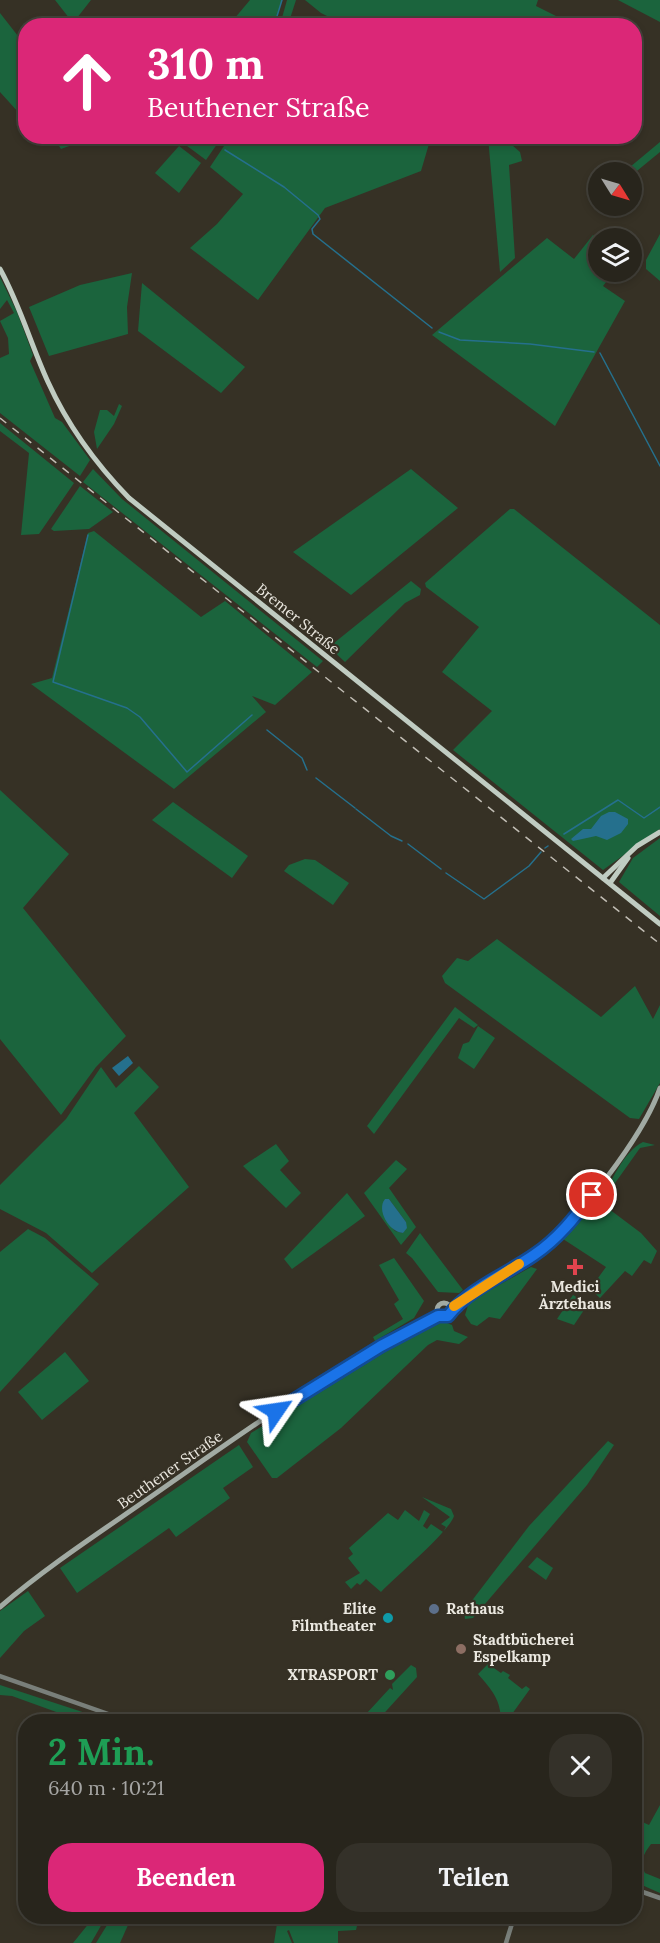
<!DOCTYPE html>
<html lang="de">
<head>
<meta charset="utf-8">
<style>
  body { margin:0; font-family:Lora,serif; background:#343129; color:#f1f3f6; height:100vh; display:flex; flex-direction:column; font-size:22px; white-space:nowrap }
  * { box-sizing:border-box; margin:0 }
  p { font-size:20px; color:#a5a5a3 }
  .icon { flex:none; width:33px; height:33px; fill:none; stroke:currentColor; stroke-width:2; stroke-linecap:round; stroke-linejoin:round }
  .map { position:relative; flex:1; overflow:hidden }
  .panel { position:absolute; left:18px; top:1714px; width:624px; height:210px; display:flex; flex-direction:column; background:#28251c; border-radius:24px; box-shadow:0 3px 9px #0003,0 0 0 2px #44423b }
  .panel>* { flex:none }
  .top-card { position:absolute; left:18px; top:18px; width:624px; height:126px; border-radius:24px; box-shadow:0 3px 9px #0003,0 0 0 2px #44423b; background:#db2777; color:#fff; overflow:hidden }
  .needle { width:39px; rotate:127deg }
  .tools { position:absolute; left:588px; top:162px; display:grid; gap:12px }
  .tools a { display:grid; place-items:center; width:54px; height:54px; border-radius:50%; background:#28251c; box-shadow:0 3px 9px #0003,0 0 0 2px #44423b; font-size:30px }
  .pin { position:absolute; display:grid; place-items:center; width:51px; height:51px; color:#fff; margin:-26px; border:3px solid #fff; border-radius:50%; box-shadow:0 2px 6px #0007 }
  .me { position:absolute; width:66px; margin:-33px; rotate:58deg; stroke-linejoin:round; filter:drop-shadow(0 0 4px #0008) }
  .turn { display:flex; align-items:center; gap:21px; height:126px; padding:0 30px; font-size:27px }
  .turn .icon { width:78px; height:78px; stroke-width:2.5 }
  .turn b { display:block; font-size:42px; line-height:51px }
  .round { display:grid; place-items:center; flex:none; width:63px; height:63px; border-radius:24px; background:#343129 }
  .summary { display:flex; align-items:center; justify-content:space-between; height:102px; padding:0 30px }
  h1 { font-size:36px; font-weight:800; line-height:45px; color:#1e9e55 }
  .button { display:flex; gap:12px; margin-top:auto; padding:12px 30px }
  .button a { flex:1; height:69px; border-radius:24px; background:#db2777; color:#fff; font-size:24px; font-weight:800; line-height:69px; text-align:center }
  .button a+a { background:#343129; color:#f1f3f6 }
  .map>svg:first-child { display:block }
  .green { fill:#1b643d; fill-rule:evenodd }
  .water { fill:#25708d }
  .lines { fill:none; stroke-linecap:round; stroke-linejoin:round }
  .stream { stroke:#25708d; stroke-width:1.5 }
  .tertiary { stroke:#797f7a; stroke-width:4.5 }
  .secondary { stroke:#a1aaa3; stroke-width:5 }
  .primary { stroke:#c0ccc2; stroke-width:5 }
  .rail { stroke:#c2beb5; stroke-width:1.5; stroke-dasharray:8 8; stroke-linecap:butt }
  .route-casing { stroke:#114b97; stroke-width:15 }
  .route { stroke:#1a73e8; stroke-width:10 }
  .slow { stroke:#f59e0b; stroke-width:10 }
  .health-dot { fill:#e0444e; stroke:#363125; stroke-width:2 }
  .service-dot { fill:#5c6f8a; stroke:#363125; stroke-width:2 }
  .culture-dot { fill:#0f9aa8; stroke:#363125; stroke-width:2 }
  .education-dot { fill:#8d6e63; stroke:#363125; stroke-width:2 }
  .leisure-dot { fill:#2e9e5b; stroke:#363125; stroke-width:2 }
  .labels { text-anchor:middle; stroke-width:4.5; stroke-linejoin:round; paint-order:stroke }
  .street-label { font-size:15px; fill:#ebe8e0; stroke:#363125 }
  .poi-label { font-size:15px; font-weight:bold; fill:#ebe8e0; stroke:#363125; text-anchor:end }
</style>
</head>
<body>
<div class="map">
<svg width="660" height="1943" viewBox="0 0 660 1943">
  <rect width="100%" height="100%" fill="#363125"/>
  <g class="green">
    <polygon points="55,0 91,0 73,23"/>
    <polygon points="250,0 282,0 274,25 229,25"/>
    <polygon points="287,0 296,0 288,25 280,25"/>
    <polygon points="305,0 538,0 536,6 574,25 345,25 321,13"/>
    <polygon points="618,0 660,0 660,22"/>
    <polygon points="0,13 25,45 25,126 16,116 19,113 0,92"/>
    <polygon points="182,136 222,136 222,137 206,160 179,140"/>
    <polygon points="53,137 94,137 61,149"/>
    <polygon points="230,137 230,136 431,137 421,171 325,208 258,300 190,248 217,224 243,194 210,167"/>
    <polygon points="488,137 503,137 520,152 522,161 509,165 515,258 500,272"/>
    <polygon points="660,142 660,152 632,175 632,172 624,172"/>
    <polygon points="179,146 201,163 179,193 155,173"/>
    <polygon points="660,234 660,281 646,269 646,260"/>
    <polygon points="593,235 597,238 611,238 598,238 598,272 614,272 603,286 625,301 555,426 432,335 547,238 574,259"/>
    <polygon points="132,273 127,307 128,334 49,356 29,307 80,285"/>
    <polygon points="0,277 17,312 33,355 30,361 55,418 62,422 90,460 80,476 0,413 0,358 9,354 8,338 0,321 14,313 7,300 0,309"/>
    <polygon points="142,283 245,367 221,393 138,331"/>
    <polygon points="119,404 122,406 114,424 97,449 94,432 100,410 107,410 114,416"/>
    <polygon points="0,423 74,483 39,534 21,535 29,453 0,431"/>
    <polygon points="93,469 122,499 323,661 317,667 83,482"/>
    <polygon points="411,469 458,508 351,595 293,552"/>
    <polygon points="80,486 113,512 89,529 54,531 51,529"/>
    <polygon points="510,509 514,509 660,625 660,829 603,870 453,750 492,711 442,672 479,627 426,587 425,583"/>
    <polygon points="94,531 201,617 225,601 312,672 275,705 252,696 266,712 174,789 31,684 52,678 88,533"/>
    <polygon points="411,581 421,589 420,595 405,603 345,662 329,647"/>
    <polygon points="0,790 69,854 23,908 126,1036 96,1067 61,1115 0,1039"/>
    <polygon points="173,802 248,856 232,878 152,820"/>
    <polygon points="660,838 660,916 619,882 633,858"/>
    <polygon points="305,859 315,860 349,883 333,905 284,871 289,865"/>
    <polygon points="497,939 601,1017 635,986 653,1019 660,1005 660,1083 639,1119 630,1118 445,983 442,976 457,958 468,961"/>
    <polygon points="455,1007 478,1025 474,1028 459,1018 374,1134 367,1126"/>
    <polygon points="478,1026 495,1038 474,1069 458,1058 463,1044 469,1042"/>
    <polygon points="139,1066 159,1087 134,1113 189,1187 92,1273 46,1233 0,1209 0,1185 66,1119 101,1067 116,1088"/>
    <path d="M643 1142 655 1145 640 1148 603 1200 601 1198C613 1180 623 1152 643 1142Z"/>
    <polygon points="276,1144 289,1161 280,1170 301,1193 286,1208 243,1166"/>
    <path d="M396 1160 407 1169 389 1188 416 1227 401 1245 364 1193ZM389 1199 406 1222 403 1233 395 1231 384 1216Z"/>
    <polygon points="347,1193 365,1216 292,1269 284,1259"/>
    <polygon points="597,1200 641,1233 657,1251 651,1264 644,1260 632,1276 625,1271 600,1298 590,1289 606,1267 563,1239"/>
    <polygon points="28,1229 45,1238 99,1284 0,1392 0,1252"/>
    <polygon points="420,1233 463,1290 459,1293 438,1292 412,1258 406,1253"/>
    <polygon points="394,1258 424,1301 414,1318 375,1341 373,1337 403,1319 394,1304 399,1300 379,1265"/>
    <polygon points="531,1267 537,1269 500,1319 489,1317 477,1326 471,1324 465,1315 469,1302"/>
    <polygon points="573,1295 588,1304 574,1325 557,1319"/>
    <polygon points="442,1321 452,1325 454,1331 468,1337 459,1344 437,1340 428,1345 341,1428 277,1478 272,1478 247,1442 251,1433 419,1328"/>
    <polygon points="65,1352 89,1381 42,1420 18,1392"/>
    <polygon points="608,1441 614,1445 587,1485 473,1618 465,1619 464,1611 529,1526"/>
    <polygon points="239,1445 253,1467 223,1488 230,1498 176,1537 169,1528 77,1593 60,1568"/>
    <path d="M422 1497 451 1509 454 1516C449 1532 397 1575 381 1592L366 1579 360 1585 357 1583 351 1589 345 1582 360 1573 348 1558 353 1554 349 1548 388 1513 398 1520 405 1510 419 1521 424 1510 430 1514 423 1526 427 1529 431 1524 443 1532 446 1527 441 1524 450 1517Z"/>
    <polygon points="537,1557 553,1568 546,1580 528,1567"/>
    <polygon points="28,1591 45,1616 24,1631 0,1658 0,1611"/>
    <path d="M488 1664 501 1673 503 1671 510 1675 508 1678 522 1689 526 1686 530 1689 512 1714 514 1716 511 1722H501C501 1700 492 1690 478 1674Z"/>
    <polygon points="411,1665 416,1668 417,1677 377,1721 367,1713 390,1688 393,1690 392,1684"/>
    <polygon points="0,1685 113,1722 84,1722 12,1696 0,1695"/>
    <path d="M660 1805V1844H651C644 1853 639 1862 645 1873L660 1879V1893L635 1882 634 1818 649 1825Z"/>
    <polygon points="94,1917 106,1917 91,1943 73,1943"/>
    <polygon points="112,1917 118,1917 128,1925 120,1943 96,1943"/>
    <polygon points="278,1917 347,1917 357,1926 356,1930 338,1931 338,1943 294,1943 289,1930 287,1931 292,1943 274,1943"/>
  </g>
  <g class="water">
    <polygon points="609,812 615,812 628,819 628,824 621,833 607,840 596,836 573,841 571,839 583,829 591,829 601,816"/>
    <polygon points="128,1056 133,1063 119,1076 112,1068"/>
    <path d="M385 1199H389L406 1222 407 1228 403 1233C389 1232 376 1210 385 1199Z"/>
  </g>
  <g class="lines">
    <g class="stream">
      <polyline points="274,26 282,0"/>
      <polyline points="216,143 220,136"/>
      <polyline points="225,150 284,187 318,215 320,219 312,229 313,234 432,328"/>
      <polyline points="439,332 460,340 530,344 594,352"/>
      <polyline points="600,353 660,466"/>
      <polyline points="88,535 53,682 127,708 140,717 187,772 252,715"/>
      <polyline points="267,730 302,758 307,770"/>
      <polyline points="316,778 355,808"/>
      <polyline points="356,809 391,836 402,841"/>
      <polyline points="564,834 618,800 644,818 660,807"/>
      <polyline points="408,844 441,869"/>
      <polyline points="545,848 548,846"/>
      <polyline points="446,873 484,899 529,866 541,852"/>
    </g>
    <g class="tertiary">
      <polyline points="0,1676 131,1722"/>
      <polyline points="634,1889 660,1898"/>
      <polyline points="506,1943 514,1917"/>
    </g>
    <g class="secondary">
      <circle cx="444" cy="1310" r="7"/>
      <path d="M451 1309C474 1284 509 1273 536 1253 576 1224 644 1135 660 1088"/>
      <path d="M0 1607C50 1564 108 1527 162 1489 248 1429 345 1359 439 1315"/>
    </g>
    <g class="primary">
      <path d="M0 269C20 305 31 345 48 382 68 426 96 464 129 498L660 924"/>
      <polyline points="603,878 637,846 660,832"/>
      <polyline points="610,883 628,858"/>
    </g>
    <polyline class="rail" points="0,418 660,944"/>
  </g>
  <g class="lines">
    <defs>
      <path id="route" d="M276 1411 381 1346 438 1316H448C470 1288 505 1275 534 1255 558 1239 575 1217 592 1195"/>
    </defs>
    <use href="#route" class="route-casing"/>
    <use href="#route" class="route"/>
    <polyline class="slow" points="454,1306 519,1264"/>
  </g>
  <path class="health-dot" d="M572 1258h6v6h6v6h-6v6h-6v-6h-6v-6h6z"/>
  <circle class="service-dot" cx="434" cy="1609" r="6"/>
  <circle class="culture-dot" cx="388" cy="1618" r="6"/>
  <circle class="education-dot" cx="461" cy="1649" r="6"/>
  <circle class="leisure-dot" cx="390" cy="1675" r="6"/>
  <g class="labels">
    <g class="street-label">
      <text transform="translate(298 619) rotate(39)" y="5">Bremer Straße</text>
      <text transform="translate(170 1470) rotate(-35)" y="5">Beuthener Straße</text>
    </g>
    <g class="poi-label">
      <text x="575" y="1292" text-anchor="middle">Medici<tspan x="575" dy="17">Ärztehaus</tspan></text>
      <text x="376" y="1614">Elite<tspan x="376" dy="17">Filmtheater</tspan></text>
      <text x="446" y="1614" text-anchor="start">Rathaus</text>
      <text x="473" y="1645" text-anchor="start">Stadtbücherei<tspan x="473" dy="17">Espelkamp</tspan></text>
      <text x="378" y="1680">XTRASPORT</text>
    </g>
  </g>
</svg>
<div class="tools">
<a><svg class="needle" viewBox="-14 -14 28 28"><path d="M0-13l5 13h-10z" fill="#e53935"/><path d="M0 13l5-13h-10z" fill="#a5a5a3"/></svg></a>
<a><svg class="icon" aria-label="layers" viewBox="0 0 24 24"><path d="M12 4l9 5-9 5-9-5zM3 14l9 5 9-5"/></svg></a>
</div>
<div class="pin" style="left:592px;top:1195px;background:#d93025"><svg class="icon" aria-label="arrive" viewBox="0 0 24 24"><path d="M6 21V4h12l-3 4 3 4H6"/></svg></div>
<svg class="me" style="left:276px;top:1411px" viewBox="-20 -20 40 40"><path d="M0-17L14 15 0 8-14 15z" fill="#1a73e8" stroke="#fff" stroke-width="4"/></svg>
<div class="top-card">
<div class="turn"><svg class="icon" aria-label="ahead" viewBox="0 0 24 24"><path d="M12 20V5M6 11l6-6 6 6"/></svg><div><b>310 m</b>Beuthener Straße</div></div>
</div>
<section class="panel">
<div class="summary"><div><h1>2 Min.</h1><p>640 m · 10:21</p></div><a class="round"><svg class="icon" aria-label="close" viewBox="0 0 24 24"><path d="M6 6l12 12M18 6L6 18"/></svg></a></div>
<div class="button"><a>Beenden</a><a>Teilen</a></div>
</section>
</div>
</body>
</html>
